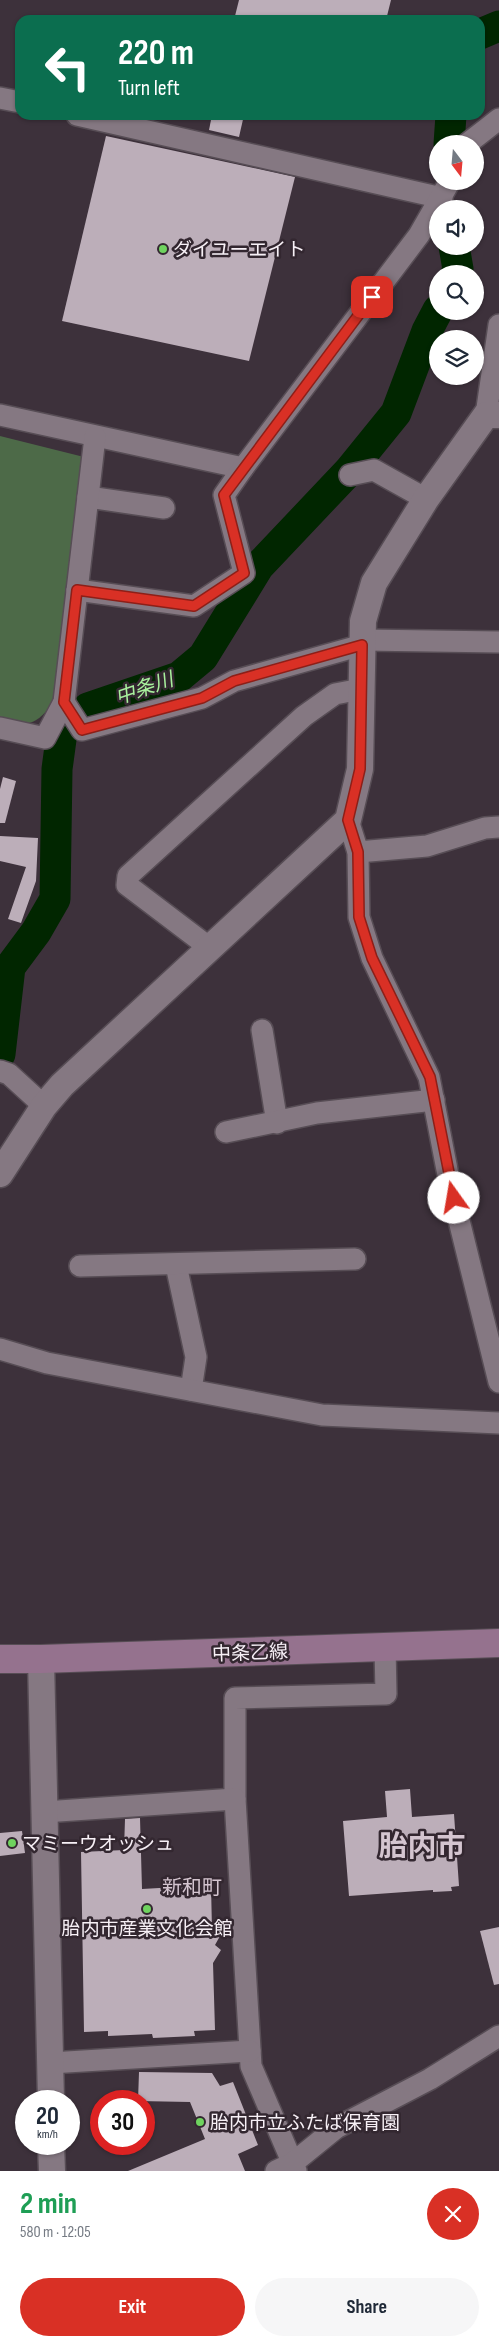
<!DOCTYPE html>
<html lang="en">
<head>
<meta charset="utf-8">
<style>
  body { margin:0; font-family:"Sofia Sans Condensed","Noto Sans JP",sans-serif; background:#f6f6f7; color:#1f2937; height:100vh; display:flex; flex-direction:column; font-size:19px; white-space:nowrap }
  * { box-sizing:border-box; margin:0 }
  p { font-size:16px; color:#747a83 }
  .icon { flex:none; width:28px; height:28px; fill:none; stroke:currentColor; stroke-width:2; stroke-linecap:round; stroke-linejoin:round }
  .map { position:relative; height:2171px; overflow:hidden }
  .side { display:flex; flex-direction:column; background:#fff; flex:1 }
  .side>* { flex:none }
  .banner { position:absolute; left:15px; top:15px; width:470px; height:105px; border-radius:15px; box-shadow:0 1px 4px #0004; background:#0b6e4f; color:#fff; overflow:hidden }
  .needle { width:32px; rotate:164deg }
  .fabs { position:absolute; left:429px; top:135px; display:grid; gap:10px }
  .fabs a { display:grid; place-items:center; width:55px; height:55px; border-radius:50%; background:#fff; box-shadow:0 1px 4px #0004; font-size:25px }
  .speed { position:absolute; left:15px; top:2090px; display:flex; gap:10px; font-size:25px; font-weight:700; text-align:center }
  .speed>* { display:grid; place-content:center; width:65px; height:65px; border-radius:50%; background:#fff; box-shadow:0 1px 4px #0004; line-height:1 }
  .speed small { font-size:12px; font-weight:400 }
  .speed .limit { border:8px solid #d22; background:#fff; color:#111 }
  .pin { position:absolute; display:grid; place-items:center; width:42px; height:42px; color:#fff; margin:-21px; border-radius:10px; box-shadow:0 2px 8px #0006 }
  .me { position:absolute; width:55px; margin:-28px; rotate:347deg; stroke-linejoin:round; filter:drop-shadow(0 0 4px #0008) }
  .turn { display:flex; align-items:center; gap:18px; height:105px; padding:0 20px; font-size:22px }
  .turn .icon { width:65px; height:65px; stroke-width:2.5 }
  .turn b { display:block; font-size:35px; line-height:42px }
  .round { display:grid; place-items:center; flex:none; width:52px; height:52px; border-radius:26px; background:#f6f6f7 }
  .summary { display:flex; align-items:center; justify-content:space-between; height:85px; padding:0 20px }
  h1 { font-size:30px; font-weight:700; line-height:38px; color:#1e9e55 }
  .button { display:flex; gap:10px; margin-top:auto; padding:10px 20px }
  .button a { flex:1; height:58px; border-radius:30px; background:#d93025; color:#fff; font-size:20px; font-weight:700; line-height:58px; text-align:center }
  .button a+a { background:#f6f6f7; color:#1f2937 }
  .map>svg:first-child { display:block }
  .green { fill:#4d6a48 }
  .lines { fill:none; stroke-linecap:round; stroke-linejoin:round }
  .river { stroke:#012600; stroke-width:31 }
  .building { fill:#bcaeb9 }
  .minor-casing { stroke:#574d55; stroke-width:24 }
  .tertiary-casing { stroke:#574d55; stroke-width:29 }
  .secondary-casing { stroke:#574d55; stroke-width:30 }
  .minor { stroke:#857882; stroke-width:21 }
  .tertiary { stroke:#857882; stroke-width:26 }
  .secondary { stroke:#95728e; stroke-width:28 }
  .route-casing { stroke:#8d1f18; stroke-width:12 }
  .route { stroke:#d93025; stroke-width:9 }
  .poi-dot { fill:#6fd35f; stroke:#332730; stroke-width:2 }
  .labels { text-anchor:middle; stroke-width:5; stroke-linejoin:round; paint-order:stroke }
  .poi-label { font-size:19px; fill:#f7f0f6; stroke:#332730; text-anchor:start }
  .street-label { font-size:19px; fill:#f7f0f6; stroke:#332730 }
  .water-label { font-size:20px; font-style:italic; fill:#a8f09d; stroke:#332730 }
  .neighbourhood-label { font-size:20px; fill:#d4c5d0; stroke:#332730 }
  .town-label { font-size:29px; font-weight:bold; fill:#d4c5d0; stroke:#332730 }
</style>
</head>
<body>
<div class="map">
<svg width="499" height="2171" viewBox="0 0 499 2171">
  <rect width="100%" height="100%" fill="#3d313b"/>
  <path class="green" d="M0 436 84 457 56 699C37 724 31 728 0 720Z"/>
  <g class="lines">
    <g class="river">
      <polyline points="480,34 499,26"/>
      <polyline points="449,144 451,115"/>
      <polyline points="454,246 458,269 456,274"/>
      <polyline points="0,1054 10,967 36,932 55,899 57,769 62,732 88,708 179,677 203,657 259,566 349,471 396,413 427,331 438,310"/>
    </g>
  </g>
  <g class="building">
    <polygon points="239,0 391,0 386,20 234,20"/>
    <polygon points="212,115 244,115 239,137 209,130"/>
    <polygon points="106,136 295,177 249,361 62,321"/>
    <polygon points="3,777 16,781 5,823 0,823 0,789"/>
    <polygon points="0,836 38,838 36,881 21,923 8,919 26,867 0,861"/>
    <polygon points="410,1789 412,1817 454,1814 459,1886 451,1887 452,1891 433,1892 433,1890 349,1896 343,1821 387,1817 385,1791"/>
    <polygon points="140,1818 142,1889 211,1885 212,1930 220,1936 215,1945 221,1950 213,1963 215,2030 194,2031 195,2036 153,2038 152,2034 108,2036 108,2031 84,2032 81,1852 124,1850 125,1819"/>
    <polygon points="22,1831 25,1853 0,1856 0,1833"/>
    <polygon points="499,1927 499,1984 494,1985 480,1931"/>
    <polygon points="139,2072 212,2073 220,2086 233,2082 258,2145 238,2154 245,2171 128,2171 205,2139 190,2102 138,2101"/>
  </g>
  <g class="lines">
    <defs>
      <g id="minor">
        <polyline points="0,98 20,102"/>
        <polyline points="77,115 442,198"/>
        <polyline points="467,144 499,119"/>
        <polyline points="0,415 243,468 419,235 450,181"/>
        <polyline points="486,415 499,325"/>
        <polyline points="350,475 374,470 426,499"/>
        <polyline points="88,497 164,508"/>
        <polyline points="77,590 194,606 244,573 224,495 243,468"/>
        <polyline points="363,640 499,642"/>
        <polyline points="64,702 82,730 202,698 234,681 362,645"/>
        <polyline points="0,728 45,738 64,702 95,437"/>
        <polyline points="348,820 358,852 359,917 372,958 429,1077 449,1180 499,1382"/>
        <polyline points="358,852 427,846 485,828 499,827"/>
        <polyline points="210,948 127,885 128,876 304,716 335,694 361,689"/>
        <polyline points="262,1030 277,1123"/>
        <polyline points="0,1071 9,1074 44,1106"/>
        <polyline points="226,1132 317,1113 434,1100"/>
        <polyline points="176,1265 196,1357 191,1390"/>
        <polyline points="80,1266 355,1259"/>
        <polyline points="0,1349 47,1363 322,1415 499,1423"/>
        <polyline points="235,1799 235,1698 386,1694 385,1647"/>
        <polyline points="44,1812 235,1799 251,2066 296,2171"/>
        <polyline points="50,2063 250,2051"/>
        <polyline points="276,2171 293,2163 336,2128 430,2079 499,2036"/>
      </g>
      <g id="tertiary">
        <polyline points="0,1174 44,1106 62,1085 348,820 360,769 363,621 374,583 426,499 486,415 499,415"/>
        <polyline points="41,1659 51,2101"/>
        <polyline points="51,2144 52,2171"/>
      </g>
      <polyline id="secondary" points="0,1659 41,1659 499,1643"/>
    </defs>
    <use href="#minor" class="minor-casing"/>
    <use href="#tertiary" class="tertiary-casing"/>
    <use href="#secondary" class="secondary-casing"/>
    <use href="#minor" class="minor"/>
    <use href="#tertiary" class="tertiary"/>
    <use href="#secondary" class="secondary"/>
  </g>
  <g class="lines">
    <defs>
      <polyline id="route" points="372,297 224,495 244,573 194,606 77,590 64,702 82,730 202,698 234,681 362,645 360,769 348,820 358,852 359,917 372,958 430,1077 454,1198"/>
    </defs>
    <use href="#route" class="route-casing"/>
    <use href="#route" class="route"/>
  </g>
  <g class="poi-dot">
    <circle cx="163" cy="249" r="5"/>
    <circle cx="12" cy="1843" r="5"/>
    <circle cx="147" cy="1909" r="5"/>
    <circle cx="200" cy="2122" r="5"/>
  </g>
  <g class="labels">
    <g class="poi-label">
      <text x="173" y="256">ダイユーエイト</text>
      <text x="22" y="1850">マミーウオッシュ</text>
      <text x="147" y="1935" text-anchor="middle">胎内市産業文化会館</text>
      <text x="210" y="2129">胎内市立ふたば保育園</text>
    </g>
    <g class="street-label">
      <text transform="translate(250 1652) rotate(-2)" y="7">中条乙線</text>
    </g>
    <g class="water-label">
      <text transform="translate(144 688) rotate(-19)" y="7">中条川</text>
    </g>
    <g class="neighbourhood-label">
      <text x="192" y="1894">新和町</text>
    </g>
    <g class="town-label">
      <text x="422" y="1856">胎内市</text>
    </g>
  </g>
</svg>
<div class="fabs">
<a><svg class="needle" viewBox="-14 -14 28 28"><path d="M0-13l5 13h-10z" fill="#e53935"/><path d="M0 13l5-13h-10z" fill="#747a83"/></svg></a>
<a><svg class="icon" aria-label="sound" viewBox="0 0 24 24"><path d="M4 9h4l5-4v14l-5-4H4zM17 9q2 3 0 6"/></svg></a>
<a><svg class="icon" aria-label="search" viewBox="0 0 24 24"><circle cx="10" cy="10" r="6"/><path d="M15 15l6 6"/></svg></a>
<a><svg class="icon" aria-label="layers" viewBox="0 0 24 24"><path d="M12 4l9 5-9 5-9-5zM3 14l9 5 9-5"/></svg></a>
</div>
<div class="speed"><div>20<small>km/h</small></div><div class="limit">30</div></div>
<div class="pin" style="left:372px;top:297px;background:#d93025"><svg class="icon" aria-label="arrive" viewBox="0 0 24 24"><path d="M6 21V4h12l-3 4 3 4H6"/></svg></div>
<svg class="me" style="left:454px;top:1198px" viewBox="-20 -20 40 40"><circle r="19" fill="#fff"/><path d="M0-13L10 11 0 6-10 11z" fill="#d93025"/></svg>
<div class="banner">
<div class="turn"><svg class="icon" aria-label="left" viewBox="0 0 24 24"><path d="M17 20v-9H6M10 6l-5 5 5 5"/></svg><div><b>220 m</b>Turn left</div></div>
</div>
</div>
<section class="side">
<div class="summary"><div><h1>2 min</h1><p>580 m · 12:05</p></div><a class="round" style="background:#d93025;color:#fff"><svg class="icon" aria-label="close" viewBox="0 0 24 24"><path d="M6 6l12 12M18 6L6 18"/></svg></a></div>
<div class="button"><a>Exit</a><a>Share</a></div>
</section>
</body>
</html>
